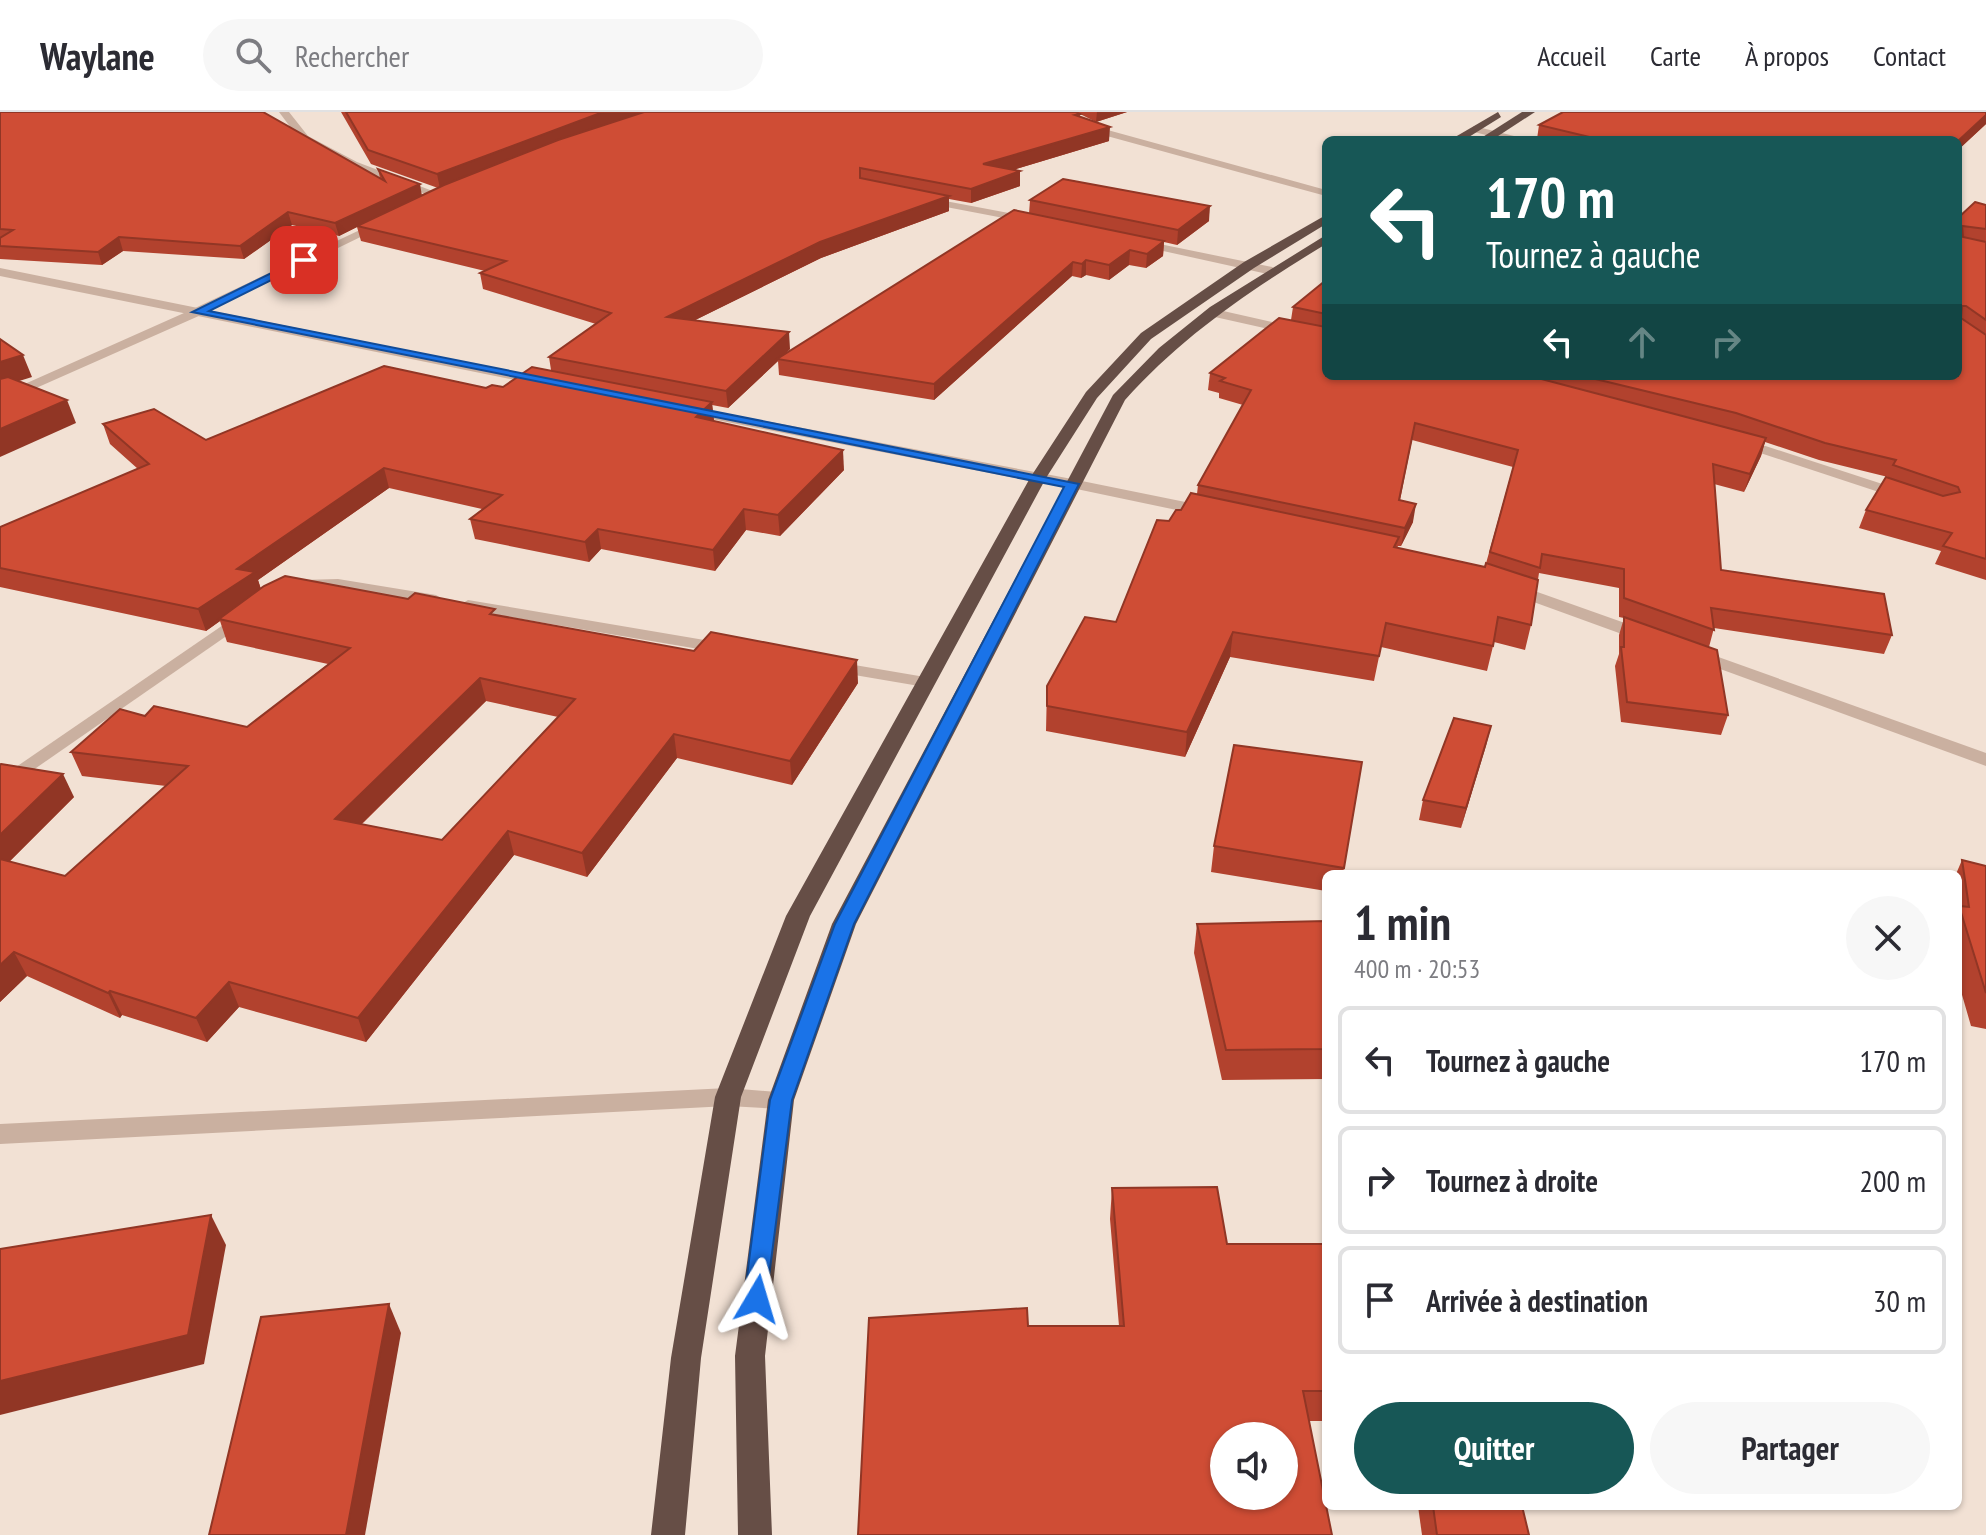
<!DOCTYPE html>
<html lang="fr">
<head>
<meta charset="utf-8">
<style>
  body { margin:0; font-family:"PT Sans Narrow",sans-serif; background:#f7f7f7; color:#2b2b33; height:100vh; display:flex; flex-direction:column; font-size:30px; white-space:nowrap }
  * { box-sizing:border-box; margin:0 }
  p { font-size:26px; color:#7c7c81 }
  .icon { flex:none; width:44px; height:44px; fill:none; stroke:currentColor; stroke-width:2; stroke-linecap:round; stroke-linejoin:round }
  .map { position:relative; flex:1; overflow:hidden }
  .side { position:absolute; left:1322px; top:758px; width:640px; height:640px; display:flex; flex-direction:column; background:#fff; border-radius:12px; box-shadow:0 2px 6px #0004 }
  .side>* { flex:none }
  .hud { position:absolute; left:1322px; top:24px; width:640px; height:244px; border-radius:12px; box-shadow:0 2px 6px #0004; background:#175756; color:#fff; overflow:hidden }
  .tools { position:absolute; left:1210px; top:1310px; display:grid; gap:16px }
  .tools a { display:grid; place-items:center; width:88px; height:88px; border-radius:50%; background:#fff; box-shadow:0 2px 6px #0004; font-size:40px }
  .pin { position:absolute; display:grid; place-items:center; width:68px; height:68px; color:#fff; margin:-34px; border-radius:16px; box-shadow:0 4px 12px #0006 }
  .me { position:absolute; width:88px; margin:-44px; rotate:7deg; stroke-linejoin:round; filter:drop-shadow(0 0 6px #0008) }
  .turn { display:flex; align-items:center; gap:28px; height:168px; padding:0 32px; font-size:36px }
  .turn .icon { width:104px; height:104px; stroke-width:2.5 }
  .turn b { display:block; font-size:56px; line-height:68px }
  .lanes { display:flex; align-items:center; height:76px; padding:0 32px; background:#0003; justify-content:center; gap:40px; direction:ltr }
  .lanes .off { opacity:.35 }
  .round { display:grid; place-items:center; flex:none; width:84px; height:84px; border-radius:42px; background:#f7f7f7 }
  .headline { display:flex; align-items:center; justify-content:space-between; height:136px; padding:0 32px }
  h1 { font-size:48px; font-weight:800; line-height:60px }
  .action { display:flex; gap:16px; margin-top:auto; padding:16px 32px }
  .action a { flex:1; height:92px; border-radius:48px; background:#175756; color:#fff; font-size:32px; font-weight:800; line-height:92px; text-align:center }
  .action a+a { background:#f7f7f7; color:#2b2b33 }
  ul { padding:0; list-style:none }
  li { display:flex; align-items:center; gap:24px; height:108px; margin:0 16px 12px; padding:0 16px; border:4px solid #e1e1e2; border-radius:12px }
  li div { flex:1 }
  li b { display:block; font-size:30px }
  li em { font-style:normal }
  header { display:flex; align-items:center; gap:48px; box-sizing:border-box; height:112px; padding:0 40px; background:#fff; border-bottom:2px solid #e1e1e2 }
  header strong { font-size:38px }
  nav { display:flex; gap:44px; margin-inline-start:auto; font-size:28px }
  .search { width:560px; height:72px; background:#f7f7f7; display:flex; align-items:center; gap:20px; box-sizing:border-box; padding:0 28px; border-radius:44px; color:#7c7c81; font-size:30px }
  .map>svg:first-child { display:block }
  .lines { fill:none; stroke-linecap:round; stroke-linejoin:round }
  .minor { fill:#cab0a0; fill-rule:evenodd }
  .tertiary { fill:#cab0a0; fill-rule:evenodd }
  .trunk { fill:#664e46; fill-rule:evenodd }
  .wall { fill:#b2422e; fill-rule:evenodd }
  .shaded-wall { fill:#913625 }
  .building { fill:#cf4d35; stroke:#913625; stroke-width:2; fill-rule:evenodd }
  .route { fill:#1a73e8; stroke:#114b97; stroke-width:2 }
</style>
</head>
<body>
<header>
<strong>Waylane</strong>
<div class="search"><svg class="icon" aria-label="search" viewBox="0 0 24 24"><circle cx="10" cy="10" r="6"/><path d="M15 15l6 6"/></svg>Rechercher</div>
<nav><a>Accueil</a><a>Carte</a><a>À propos</a><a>Contact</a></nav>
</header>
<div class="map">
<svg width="1986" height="1423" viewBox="0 0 1986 1423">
  <rect width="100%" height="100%" fill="#f2e1d4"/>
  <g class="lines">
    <g class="minor">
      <polygon points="279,0 289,0 308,24 357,50 443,83 434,85 349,54 300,28"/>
      <polygon points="1055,0 1068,0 1104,17 1326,78 1326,84 1096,21"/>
      <polygon points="1474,14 1522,26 1523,28 1506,28 1470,19"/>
      <polygon points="924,85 1030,105 1036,108 1030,111 920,90 920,86"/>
      <polygon points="381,108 387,111 385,113 201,203 0,292 0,283 193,197"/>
      <polygon points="1140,128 1272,155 1278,159 1272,163 1136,133 1136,129"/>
      <polygon points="1210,196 1326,222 1326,230 1206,203 1204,200"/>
      <polygon points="1738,325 1910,381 1913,384 1910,387 1900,387 1733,332 1731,329"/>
      <polygon points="1072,367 1210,395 1218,400 1210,405 1067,375 1067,369"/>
      <polygon points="338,467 436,483 444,488 436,493 338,477 301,478 293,473 301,468"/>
      <polygon points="1512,471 1653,521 1656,525 1647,530 1641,529 1506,480 1504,476"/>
      <polygon points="468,488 728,532 737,537 728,542 462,497 460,493"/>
      <polygon points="245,498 251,499 251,507 0,681 0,666"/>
      <polygon points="1696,537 1986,641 1986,654 1690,546 1687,542"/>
      <polygon points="831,549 925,565 934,570 925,575 825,558 822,554 825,550"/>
      <polygon points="728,976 789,981 793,988 789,995 781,997 728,994 0,1032 0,1012"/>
    </g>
    <g class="tertiary">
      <polygon points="0,156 545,266 552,270 545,274 0,164"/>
      <polygon points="686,294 1072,367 1080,372 1072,377 681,301 681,295"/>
    </g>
    <g class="trunk">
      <polygon points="1498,0 1501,5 1464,28 1450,28"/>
      <polygon points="1522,0 1535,0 1492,28 1478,28"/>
      <polygon points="1326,103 1326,112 1254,156 1151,227 1097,286 1046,366 810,804 741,985 701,1246 685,1423 651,1423 671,1246 715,985 786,804 1030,366 1086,280 1141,221 1244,150"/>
      <path d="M1326 123V132C1252 177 1183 223 1125 288L856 812 794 988 765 1244 772 1423H738L735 1244 768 988 832 812 1113 283 1159 236 1210 195Z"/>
    </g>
  </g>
  <g class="wall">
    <path d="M0 0 380 66 378 57 422 83 438 76 371 52 341 0H1127L1096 10 1080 2V5L1109 29 1013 58 1020 74 971 91 949 87V99L821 146 695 208 790 237 783 243 1029 102 1030 88 1209 109 1177 133 1164 130 1163 144 1146 156 1129 153 1109 168 1086 163 1081 166 1072 164 934 288 779 263 778 249 728 296 712 293 714 309 844 358 780 424 746 418 715 459 601 437 589 450 475 427 470 407 482 397 389 376 258 468 261 477 496 503 858 571 792 673 677 646 587 765 514 743 366 930 239 895 207 930 122 903 120 906 27 864 0 890V653L74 685 9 750 65 764 166 674 82 664 71 640 145 604 247 615 328 552 227 530 220 509 206 519 0 475V415L138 357 110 332 103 312 206 328 486 276 503 275 551 258 549 245 596 212 483 177 480 161 485 159 361 129 357 115 339 124 292 113 244 147 123 139 102 153 0 147ZM486 589 558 605 442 728 362 712Z"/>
    <polygon points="1986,0 1986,12 1958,38 1958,28 1541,28 1537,27 1539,13"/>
    <path d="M1986 93V468L1935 452 1941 439 1859 416 1866 398 1888 365 1819 348 1765 330 1761 344 1744 380 1714 372 1721 458 1892 523 1884 542 1714 516 1709 535 1728 603 1721 623 1621 610 1615 554 1619 542V523L1624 506 1619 505V476L1539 461 1531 513 1525 538 1494 530 1487 559 1381 535 1374 569 1230 545 1185 645 1046 619 1047 574 1116 510 1169 409 1197 382 1198 373 1243 293 1219 286V281L1208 278 1210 261 1291 208 1293 195 1326 168V264H1958V106ZM1412 328 1513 355 1485 455 1397 436 1398 434H1401L1413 410 1400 388Z"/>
    <polygon points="1491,614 1461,716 1419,708 1423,688"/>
    <polygon points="1362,650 1343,762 1326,762 1326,779 1211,760 1214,734"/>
    <polygon points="1962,748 1986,754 1986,917 1971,914 1958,869 1958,762 1956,762"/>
    <polygon points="1197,812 1326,876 1326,967 1222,968 1194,841"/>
    <polygon points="1112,1076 1227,1132 1326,1132 1326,1309 1309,1309 1028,1214 1119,1214 1110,1107"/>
    <polygon points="1418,1394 1522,1394 1529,1423 1422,1423"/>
  </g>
  <g class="shaded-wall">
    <polygon points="603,0 651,0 440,77 437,62"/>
    <polygon points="1097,0 1127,0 1096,10"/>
    <polygon points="1986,3 1986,12 1958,38 1958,29"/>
    <polygon points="1110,15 1109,29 983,67 983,52"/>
    <polygon points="1020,59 1020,74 971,91 971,77"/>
    <polygon points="420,72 422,84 357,114 357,115 339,124 335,111"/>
    <polygon points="949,84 949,99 821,146 669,221 667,205 820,130"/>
    <polygon points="1210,94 1209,109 1177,133 1178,118"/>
    <polygon points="288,100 292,113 244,147 240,134"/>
    <polygon points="119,125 123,139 102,153 98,140"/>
    <polygon points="1164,129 1163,144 1146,156 1147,142"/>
    <polygon points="1130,138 1129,153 1109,168 1109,153"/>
    <polygon points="1086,148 1086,163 1081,166 1082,152"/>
    <polygon points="1073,150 1072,164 934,288 934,272"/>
    <polygon points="789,220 790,237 779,248 777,247 778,249 728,296 726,279"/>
    <polygon points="23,243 32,265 0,275 0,250"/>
    <polygon points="67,288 76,311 0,345 0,317"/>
    <polygon points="712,290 714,309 696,305"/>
    <polygon points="1766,326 1761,344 1744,380 1750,362"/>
    <polygon points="843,338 844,358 780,424 778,403"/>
    <polygon points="384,356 389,376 258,468 262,481 219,507 220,509 206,519 198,497 237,457"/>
    <polygon points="1416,392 1413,410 1401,434 1405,416"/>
    <polygon points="744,397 746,418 715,459 713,438"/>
    <polygon points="598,417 601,437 589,450 585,430"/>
    <polygon points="1233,520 1230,545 1185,645 1187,620"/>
    <polygon points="857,548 858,571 792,673 790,649"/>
    <polygon points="480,566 486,589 343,730 335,707"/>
    <polygon points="1491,614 1486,634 1461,716 1466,696"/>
    <polygon points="674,622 677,646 587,765 582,741"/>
    <polygon points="63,662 74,685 0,759 0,723"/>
    <polygon points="508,719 514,743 366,930 358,906"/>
    <polygon points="14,840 27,864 0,890 0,853"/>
    <polygon points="229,870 239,895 207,930 196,906"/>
    <polygon points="110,879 122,903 120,906 108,881"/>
    <polygon points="211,1103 226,1133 204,1252 0,1303 0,1269"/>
    <polygon points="389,1192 401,1221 365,1423 346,1423"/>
  </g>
  <g class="building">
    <polygon points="0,0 263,0 385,69 378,57 420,72 335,111 288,100 240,134 119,125 98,140 0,134 0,126 13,118 0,117"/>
    <polygon points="346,0 603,0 437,62 368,38"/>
    <polygon points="644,0 1076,0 1080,2 1075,3 1110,15 983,52 1020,59 971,77 860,56 860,66 949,84 820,130 667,205 789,220 726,279 549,245 611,201 480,161 506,149 357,114 444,73 558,28"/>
    <polygon points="1563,0 1986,0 1986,3 1958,29 1602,28 1539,13"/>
    <polygon points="1063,67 1210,94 1178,118 1030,88"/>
    <polygon points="1975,90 1986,93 1986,117 1962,114 1963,125 1986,130 1986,208 1966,194 1962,194 1961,206 1986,223 1986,447 1943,434 1952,421 1866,398 1886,365 1943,384 1960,380 1958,375 1893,353 1896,348 1825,331 1736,301 1583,264 1958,264 1958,106"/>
    <polygon points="1014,98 1164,129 1147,142 1130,138 1109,153 1086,148 1082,152 1073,150 934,272 777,247"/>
    <polygon points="1326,168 1326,202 1293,195"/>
    <polygon points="1279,206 1326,215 1326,264 1530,264 1766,326 1750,362 1713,352 1721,458 1884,482 1892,523 1711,496 1714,518 1624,486 1624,457 1542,442 1540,456 1490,440 1518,338 1415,311 1399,388 1416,392 1405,416 1198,373 1251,278 1220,269 1225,266 1210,261"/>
    <polygon points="0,227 23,243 0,250"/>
    <polygon points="384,254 486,276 492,273 503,275 532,255 712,290 696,305 843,338 778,403 744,397 713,438 598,417 585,430 470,407 502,383 384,356 237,457 255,460 198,497 0,456 0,415 149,352 103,312 154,297 206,328"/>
    <polygon points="8,265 67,288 0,317 0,267"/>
    <polygon points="1191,381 1399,425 1394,435 1485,455 1486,451 1538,468 1531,513 1498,505 1493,534 1386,511 1379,544 1233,520 1187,620 1047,594 1047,574 1085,505 1116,510 1157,408 1169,409 1176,398 1181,398"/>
    <path d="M285 464 408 487 415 481 495 497 490 502 694 539 711 520 857 548 790 649 674 622 582 741 508 719 358 906 229 870 196 906 110 879 108 881 14 840 0 853V747L65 764 188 654 71 640 120 597 145 604 154 594 247 615 350 536 219 507 264 474ZM480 566 575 587 442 728 335 707Z"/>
    <polygon points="1624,505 1717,538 1728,603 1627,590 1621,535 1624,535"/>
    <polygon points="1454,606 1491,614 1466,696 1423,688"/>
    <polygon points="1234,633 1362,650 1344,756 1214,734"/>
    <polygon points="1,652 63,662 0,723 0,653"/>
    <polygon points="1962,748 1986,754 1986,881 1959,794 1969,795"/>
    <polygon points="1326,809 1326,865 1324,875 1326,876 1326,937 1226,938 1197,812"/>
    <path d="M1217 1075 1227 1132H1326V1279H1303L1332 1423H858L869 1206 1027 1196 1028 1214H1124L1112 1076ZM1224 1324H1284V1384H1224Z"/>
    <polygon points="211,1103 188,1223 0,1269 0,1137"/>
    <polygon points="389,1192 346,1423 209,1423 261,1205"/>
    <polygon points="1433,1394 1522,1394 1529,1423 1437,1423"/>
  </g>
  <polygon class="route" points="304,145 308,150 209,199 1079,372 854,812 792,988 765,1195 757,1198 748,1195 744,1187 770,988 835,812 1064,375 192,200"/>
</svg>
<div class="tools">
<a><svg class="icon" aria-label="sound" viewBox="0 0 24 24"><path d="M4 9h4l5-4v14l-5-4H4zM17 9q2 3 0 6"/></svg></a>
</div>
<div class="pin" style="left:304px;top:148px;background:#d93025"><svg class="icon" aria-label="arrive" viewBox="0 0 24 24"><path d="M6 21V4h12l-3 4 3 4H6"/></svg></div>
<svg class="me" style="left:757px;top:1187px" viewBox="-20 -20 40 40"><path d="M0-17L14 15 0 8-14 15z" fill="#1a73e8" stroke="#fff" stroke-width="4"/></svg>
<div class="hud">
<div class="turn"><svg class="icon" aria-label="left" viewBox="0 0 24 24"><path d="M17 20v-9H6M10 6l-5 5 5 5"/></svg><div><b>170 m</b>Tournez à gauche</div></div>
<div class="lanes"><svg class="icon" aria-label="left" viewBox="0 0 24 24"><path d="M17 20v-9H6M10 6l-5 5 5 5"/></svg><svg class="icon off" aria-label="ahead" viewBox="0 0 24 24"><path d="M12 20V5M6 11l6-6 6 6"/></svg><svg class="icon off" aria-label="right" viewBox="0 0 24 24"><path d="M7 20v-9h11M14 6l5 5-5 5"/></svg></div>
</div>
<section class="side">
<div class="headline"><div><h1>1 min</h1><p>400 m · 20:53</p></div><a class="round"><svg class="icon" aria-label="close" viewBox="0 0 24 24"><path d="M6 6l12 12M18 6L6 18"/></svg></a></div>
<ul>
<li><svg class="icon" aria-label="left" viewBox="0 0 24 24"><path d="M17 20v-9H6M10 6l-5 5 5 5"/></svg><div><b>Tournez à gauche</b></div><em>170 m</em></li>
<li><svg class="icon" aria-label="right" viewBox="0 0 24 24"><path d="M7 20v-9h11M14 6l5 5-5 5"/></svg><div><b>Tournez à droite</b></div><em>200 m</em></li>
<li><svg class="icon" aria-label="arrive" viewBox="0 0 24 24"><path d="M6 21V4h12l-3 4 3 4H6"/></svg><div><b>Arrivée à destination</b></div><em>30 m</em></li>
</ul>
<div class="action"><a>Quitter</a><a>Partager</a></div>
</section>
</div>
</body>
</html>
